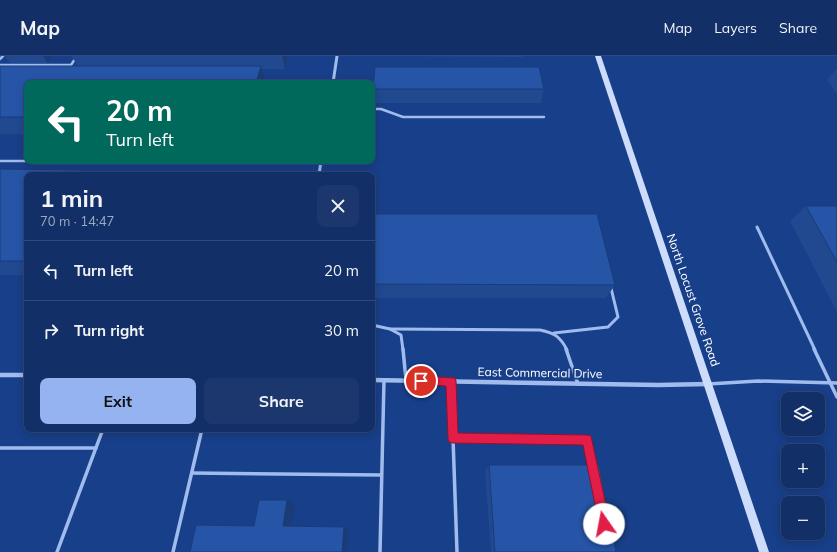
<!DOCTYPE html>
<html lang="en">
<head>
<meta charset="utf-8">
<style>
  body { margin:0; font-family:Mulish,sans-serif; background:#1b376d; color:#f1f3f6; height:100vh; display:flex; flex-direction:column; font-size:15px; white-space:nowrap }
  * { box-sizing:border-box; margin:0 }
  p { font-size:13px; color:#9ca9c0 }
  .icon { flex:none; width:22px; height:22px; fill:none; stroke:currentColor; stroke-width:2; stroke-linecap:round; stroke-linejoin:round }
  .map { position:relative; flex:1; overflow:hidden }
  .details { position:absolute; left:24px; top:116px; width:351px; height:260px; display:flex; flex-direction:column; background:#122f67; border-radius:8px; box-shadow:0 2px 10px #0003,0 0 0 1px #314a7b }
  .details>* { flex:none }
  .banner { position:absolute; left:24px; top:24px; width:351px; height:84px; border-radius:8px; box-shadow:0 2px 10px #0003,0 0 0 1px #314a7b; background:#00695c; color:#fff; overflow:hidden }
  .buttons { position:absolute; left:781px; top:336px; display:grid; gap:8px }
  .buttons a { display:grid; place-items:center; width:44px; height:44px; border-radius:8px; background:#122f67; box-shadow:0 2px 10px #0003,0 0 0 1px #314a7b; font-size:20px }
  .pin { position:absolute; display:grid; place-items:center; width:34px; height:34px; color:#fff; margin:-17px; border:2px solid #fff; border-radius:50%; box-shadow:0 1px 4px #0007 }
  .me { position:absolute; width:44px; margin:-22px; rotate:348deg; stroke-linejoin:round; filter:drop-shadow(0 0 3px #0008) }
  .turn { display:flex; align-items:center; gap:14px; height:84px; padding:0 16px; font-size:18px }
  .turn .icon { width:52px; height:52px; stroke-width:2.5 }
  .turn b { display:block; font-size:28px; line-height:34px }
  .round { display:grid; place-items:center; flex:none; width:42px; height:42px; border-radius:8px; background:#1b376d }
  .overview { display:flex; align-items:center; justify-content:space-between; height:68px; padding:0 16px }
  h1 { font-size:24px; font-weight:700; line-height:30px }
  .action { display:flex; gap:8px; margin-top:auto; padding:8px 16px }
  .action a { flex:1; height:46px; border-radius:8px; background:#95b2f1; color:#111; font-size:16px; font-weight:700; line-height:46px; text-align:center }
  .action a+a { background:#1b376d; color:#f1f3f6 }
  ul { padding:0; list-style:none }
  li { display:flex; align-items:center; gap:12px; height:60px; padding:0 16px; border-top:1px solid #314a7b }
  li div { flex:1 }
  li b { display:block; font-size:15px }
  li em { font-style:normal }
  header { display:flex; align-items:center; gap:24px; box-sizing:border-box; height:56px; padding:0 20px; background:#122f67; border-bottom:1px solid #314a7b }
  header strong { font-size:19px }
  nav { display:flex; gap:22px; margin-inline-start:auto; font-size:14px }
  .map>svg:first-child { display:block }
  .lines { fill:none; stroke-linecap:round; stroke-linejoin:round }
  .service-far2 { stroke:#a0bcee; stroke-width:2.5 }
  .service-far1 { stroke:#a0bcee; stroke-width:3 }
  .service { stroke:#a0bcee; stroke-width:3.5 }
  .minor-far1 { stroke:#a0bcee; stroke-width:3 }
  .minor { stroke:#a0bcee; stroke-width:4.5 }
  .secondary { fill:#cddcfa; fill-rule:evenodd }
  .wall { fill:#214990 }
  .shaded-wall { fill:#1b3c76 }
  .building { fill:#2655a8; stroke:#1b3c76 }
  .route { fill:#e11d48; stroke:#92132f }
  .labels { text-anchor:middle; stroke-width:4; stroke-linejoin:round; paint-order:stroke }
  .street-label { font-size:12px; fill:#fff; stroke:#183f89 }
</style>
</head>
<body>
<header>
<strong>Map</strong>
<nav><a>Map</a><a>Layers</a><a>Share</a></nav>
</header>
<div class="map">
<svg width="837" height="496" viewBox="0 0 837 496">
  <rect width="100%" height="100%" fill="#183f89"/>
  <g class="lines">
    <g class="service-far2">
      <polyline points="0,3 3,0"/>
      <polyline points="0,9 71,9 77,0"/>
      <polyline points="290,25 290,27"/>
      <polyline points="372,53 381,53 403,61 544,61"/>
      <polyline points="0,105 274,105"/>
      <polyline points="274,106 321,106"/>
    </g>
    <g class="service-far1">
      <polyline points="757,171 815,294"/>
      <polyline points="372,269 390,273 401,279 403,294"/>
      <path d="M390 273 540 274C554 277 560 280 567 294"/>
      <polyline points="554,277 608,271 618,261 611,232"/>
    </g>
    <g class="service">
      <polyline points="403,293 406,324"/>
      <polyline points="566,293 578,328"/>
      <polyline points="814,293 837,341"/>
      <polyline points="451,325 457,496"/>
      <polyline points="708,328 758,325 837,327"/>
      <polyline points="453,382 587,384 593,411"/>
      <polyline points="0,392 96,392"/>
      <polyline points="192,417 381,419"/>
      <polyline points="57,496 103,373"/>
      <polyline points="173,496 202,373"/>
      <polyline points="380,496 384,324"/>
    </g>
    <g class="minor-far1">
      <polyline points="333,27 337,0"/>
      <polyline points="319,119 321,105"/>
    </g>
    <g class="minor">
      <polyline points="0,319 27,319"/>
      <polyline points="372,324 658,329 708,328"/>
    </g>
    <polygon class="secondary" points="595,0 601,0 769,496 759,496"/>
  </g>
  <g class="wall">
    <polygon points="5,0 52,0 48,7 10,7"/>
    <polygon points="71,0 288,0 285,13 262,13 266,27 27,27 27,78 0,78 0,10 78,10"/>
    <polygon points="379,0 523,0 522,1"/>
    <polygon points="837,12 837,38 827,24"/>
    <polygon points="373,33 544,33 541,47 374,47"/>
    <polygon points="0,113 80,114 84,119 27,119 27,219 0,219"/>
    <polygon points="806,150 837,150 837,256 790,165"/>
    <polygon points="372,158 615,229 606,242 372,242"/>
    <polygon points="489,409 616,496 491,496 485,415"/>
  </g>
  <g class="shaded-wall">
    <polygon points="43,0 52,0 48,7"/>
    <polygon points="282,0 288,0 285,13"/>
    <polygon points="261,10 266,27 256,27"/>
    <polygon points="80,114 84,119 77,119"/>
    <polygon points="287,444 295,449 291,474 283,470"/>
    <polygon points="344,471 349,474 347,496 342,496"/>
  </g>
  <g class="building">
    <polygon points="0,10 261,10 256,27 27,27 27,61 0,61"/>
    <polygon points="375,11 539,11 544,33 373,33"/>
    <polygon points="0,113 80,114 77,119 27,119 27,205 0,205"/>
    <polygon points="806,150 837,150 837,206"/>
    <polygon points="372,158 597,158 615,229 372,228"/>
    <polygon points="489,409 599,409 616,496 495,496"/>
    <polygon points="259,444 287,444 283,470 344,471 342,496 190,496 196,469 254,470"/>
  </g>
  <polygon class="route" points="421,320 455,322 456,325 458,377 587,379 591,380 610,468 609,472 604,474 600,472 599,468 583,389 453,387 449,386 448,382 446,330 418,328 416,325 418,321"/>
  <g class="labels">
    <g class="street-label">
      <text transform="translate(693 244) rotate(71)" y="4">North Locust Grove Road</text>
      <text transform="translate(540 317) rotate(1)" y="4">East Commercial Drive</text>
    </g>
  </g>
</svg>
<div class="buttons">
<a><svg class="icon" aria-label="layers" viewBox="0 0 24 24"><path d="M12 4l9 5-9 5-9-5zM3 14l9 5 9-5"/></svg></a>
<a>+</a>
<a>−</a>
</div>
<div class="pin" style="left:421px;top:325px;background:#d93025"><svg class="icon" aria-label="arrive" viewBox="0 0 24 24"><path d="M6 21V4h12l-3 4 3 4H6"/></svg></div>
<svg class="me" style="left:604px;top:468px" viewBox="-20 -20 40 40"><circle r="19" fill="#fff"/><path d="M0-13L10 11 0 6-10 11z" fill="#e11d48"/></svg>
<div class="banner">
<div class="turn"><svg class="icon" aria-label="left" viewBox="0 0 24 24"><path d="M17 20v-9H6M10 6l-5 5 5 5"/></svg><div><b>20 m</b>Turn left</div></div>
</div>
<section class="details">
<div class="overview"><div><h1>1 min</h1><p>70 m · 14:47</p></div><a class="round"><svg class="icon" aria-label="close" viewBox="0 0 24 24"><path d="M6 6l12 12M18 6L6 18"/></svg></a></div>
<ul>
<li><svg class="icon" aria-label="left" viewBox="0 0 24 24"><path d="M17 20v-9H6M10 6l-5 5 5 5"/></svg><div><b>Turn left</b></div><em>20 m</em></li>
<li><svg class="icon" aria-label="right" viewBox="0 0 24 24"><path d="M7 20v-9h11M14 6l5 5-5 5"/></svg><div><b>Turn right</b></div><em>30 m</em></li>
</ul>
<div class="action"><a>Exit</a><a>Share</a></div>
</section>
</div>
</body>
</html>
